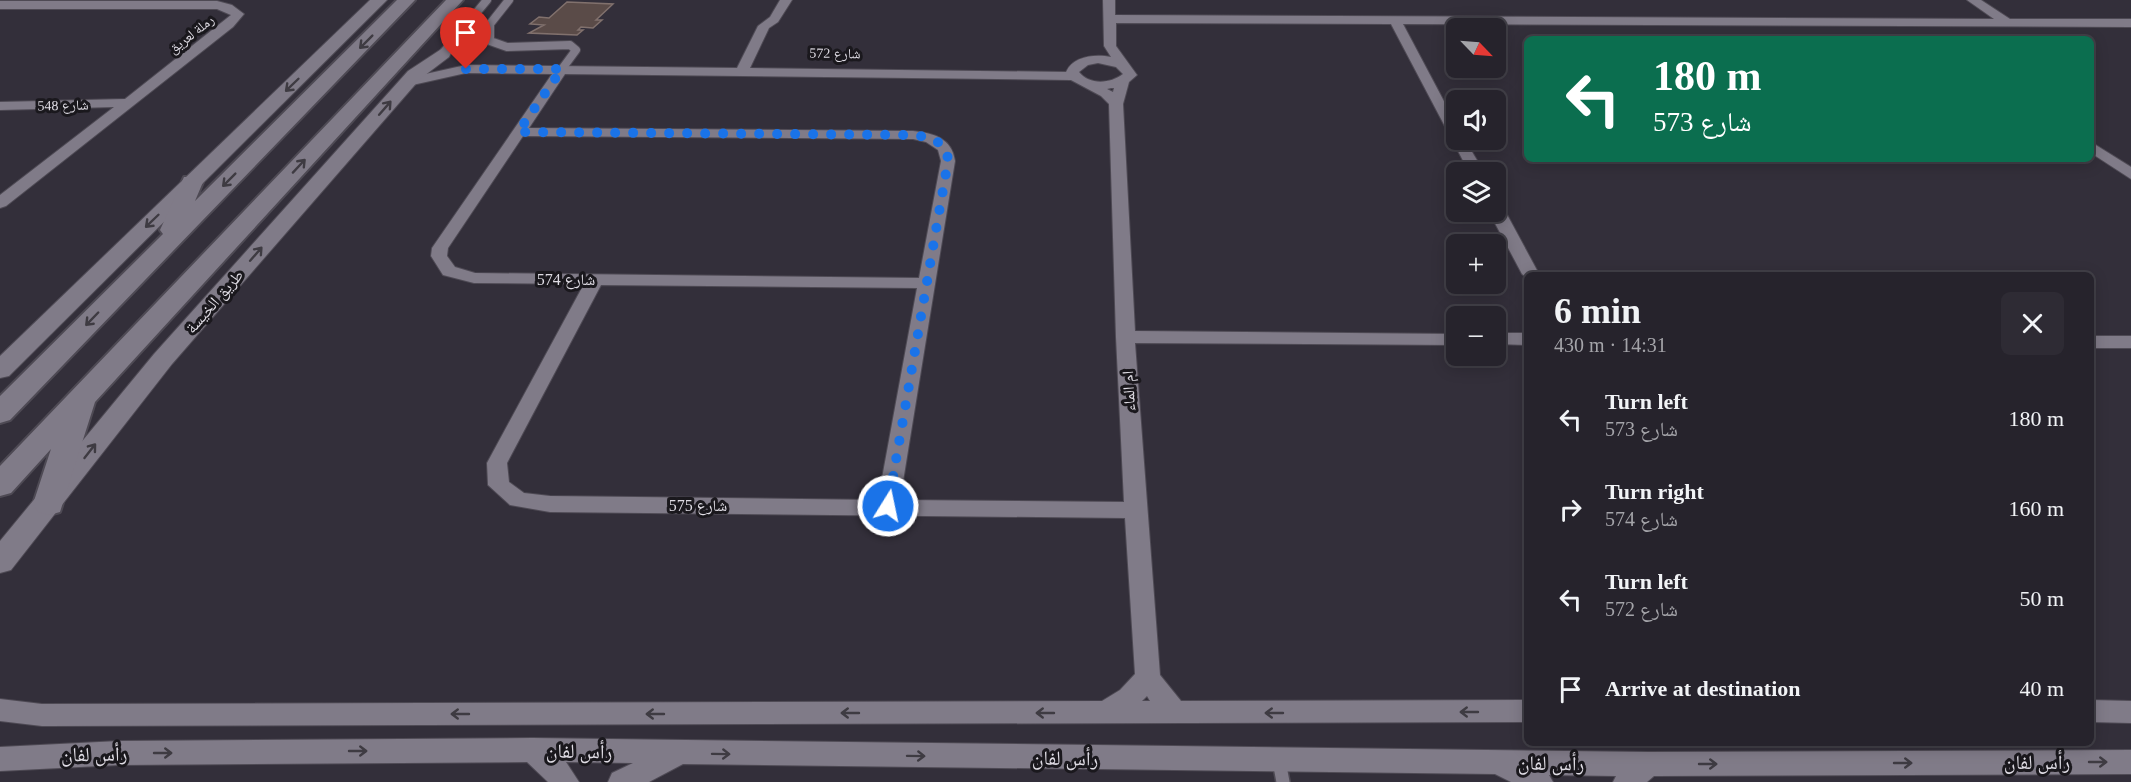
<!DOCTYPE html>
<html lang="en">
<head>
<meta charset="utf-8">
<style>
  body { margin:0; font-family:"Times New Roman","Noto Naskh Arabic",serif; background:#2e2b34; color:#f1f3f6; height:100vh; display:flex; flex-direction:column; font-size:22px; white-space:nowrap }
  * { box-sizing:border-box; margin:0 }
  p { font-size:20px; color:#a4a4a9 }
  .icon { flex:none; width:33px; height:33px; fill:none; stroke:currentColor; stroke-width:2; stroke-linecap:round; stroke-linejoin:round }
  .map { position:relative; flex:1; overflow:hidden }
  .panel { position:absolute; left:1524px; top:272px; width:570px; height:474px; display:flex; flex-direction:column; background:#26232c; border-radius:9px; box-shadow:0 3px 15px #0003,0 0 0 2px #424048 }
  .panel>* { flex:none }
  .top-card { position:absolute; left:1524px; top:36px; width:570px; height:126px; border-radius:9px; box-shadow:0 3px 15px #0003,0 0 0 2px #424048; background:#0b6e4f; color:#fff; overflow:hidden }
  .needle { width:39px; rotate:115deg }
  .tools { position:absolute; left:1446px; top:18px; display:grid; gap:12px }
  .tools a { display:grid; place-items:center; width:60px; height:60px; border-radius:9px; background:#26232c; box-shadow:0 3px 15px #0003,0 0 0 2px #424048; font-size:30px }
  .pin { position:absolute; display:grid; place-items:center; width:51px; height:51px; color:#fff; margin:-62px -26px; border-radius:50% 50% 50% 0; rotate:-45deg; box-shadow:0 0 6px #0007 }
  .pin .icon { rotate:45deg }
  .me { position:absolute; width:66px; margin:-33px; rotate:10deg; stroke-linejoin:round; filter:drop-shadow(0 0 4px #0008) }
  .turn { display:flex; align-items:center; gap:21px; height:126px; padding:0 30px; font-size:27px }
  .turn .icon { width:78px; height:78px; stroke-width:2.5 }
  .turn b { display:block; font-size:42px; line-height:51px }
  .round { display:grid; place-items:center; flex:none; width:63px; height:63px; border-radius:9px; background:#2e2b34 }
  .head { display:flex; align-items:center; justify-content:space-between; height:102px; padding:0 30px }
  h1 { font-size:36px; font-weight:700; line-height:45px }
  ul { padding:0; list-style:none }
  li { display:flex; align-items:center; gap:18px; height:90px; padding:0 30px }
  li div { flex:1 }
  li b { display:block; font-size:22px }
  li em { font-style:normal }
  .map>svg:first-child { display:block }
  .building { fill:#5a4b48; stroke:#81716d; stroke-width:1.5 }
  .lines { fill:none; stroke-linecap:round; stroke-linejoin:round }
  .service-far1-casing { stroke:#4e4a54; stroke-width:10 }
  .service-casing { stroke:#4e4a54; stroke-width:16 }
  .minor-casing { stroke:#4e4a54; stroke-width:2 }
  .tertiary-casing { stroke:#4e4a54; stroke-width:2 }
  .secondary-casing { stroke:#4e4a54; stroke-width:4 }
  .service-far1 { stroke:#807b88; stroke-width:8 }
  .service { stroke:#807b88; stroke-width:13 }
  .minor { fill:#807b88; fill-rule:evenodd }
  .tertiary { fill:#807b88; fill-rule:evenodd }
  .secondary { fill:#807b88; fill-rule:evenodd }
  .oneway { stroke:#3e3b42 }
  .route { stroke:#1a73e8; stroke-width:10; stroke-dasharray:0 18 }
  .labels { text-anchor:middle; stroke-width:6; stroke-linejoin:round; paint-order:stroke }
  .far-street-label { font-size:14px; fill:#dfdce4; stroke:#1a181d }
  .street-label { font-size:16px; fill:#dfdce4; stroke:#1a181d }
  .near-street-label { font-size:20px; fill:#dfdce4; stroke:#1a181d }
</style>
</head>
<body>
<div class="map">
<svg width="2131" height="782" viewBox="0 0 2131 782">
  <rect width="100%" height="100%" fill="#332f3a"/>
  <polygon class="building" points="567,2 613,4 596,20 602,20 593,28 581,27 578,30 583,30 577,35 529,33 544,25 530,24 539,17 549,18"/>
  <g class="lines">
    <defs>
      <g id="service-far1">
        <polyline points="509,0 490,24 490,41 507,47 570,45 576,50 562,69"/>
        <polyline points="443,53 487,0"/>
      </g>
      <polyline id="service" points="1279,761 1283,782"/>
      <g id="minor">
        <path d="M780 0H792L778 22 769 28 750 68 1066 72C1073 56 1095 54 1111 57L1104 46 1103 0H1115V15L1994 19 1967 0H1981L2010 19H2131V27L1403 24 1456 124V140H1465L1484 172H1469L1391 24 1116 23V46L1137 75 1129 82 1123 104 1135 331 1456 334V345L1135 343 1160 675 1181 701 1527 700V722L42 726 0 721V699L42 704 1102 701 1120 690 1135 674 1125 518 550 512 510 505 488 485 487 463 584 284 474 283 443 275 431 256 432 248 552 74 466 73 408 86 401 82 403 79 466 65 737 68 758 26 770 17ZM1098 63 1116 67 1123 74C1110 84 1089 85 1079 72L1088 65ZM565 74 1071 80 1101 96 1109 104 1116 337 1124 502 900 500 955 161C952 138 933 133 913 131L529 128ZM1111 88H1114L1113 92 1107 89ZM523 136 913 139 926 142 938 150 941 161 919 278 475 273 455 267 447 256 448 248ZM601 285 917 288 878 500 550 496 524 493 509 482 507 463ZM1147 696 1150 701H1142Z"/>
        <polygon points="0,1 217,1 232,5 244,14 233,27 6,206 0,208 0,195 114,107 0,110 0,102 125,99 231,15 217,9 0,9"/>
        <polygon points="2091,142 2131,167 2131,179 2091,153"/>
        <polygon points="1496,204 1504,209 1539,274 1527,274 1527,278 1522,274 1489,212 1496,212"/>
        <polygon points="1496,333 1527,333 1527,345 1496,344"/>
        <rect x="2091" y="336" width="40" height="12"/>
        <polygon points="2091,700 2131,701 2131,723 2091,722"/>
        <polygon points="532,738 1649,752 2131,750 2131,774 1654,776 1647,782 1613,782 1616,776 1549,775 1553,782 1511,782 1495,774 683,764 649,782 608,782 612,773 633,763 566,762 579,782 548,782 527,762 119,765 0,771 0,747 119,741"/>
      </g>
      <g id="tertiary">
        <polygon points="370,0 387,0 9,376 0,378 0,356"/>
        <polygon points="443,48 451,53 449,57 420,79 172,364 11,570 0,573 0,541 154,354 408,71"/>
      </g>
      <g id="secondary">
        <polygon points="397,0 415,0 10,420 0,423 0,396 163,234 160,230 184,177 200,177 203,182 195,201"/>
        <polygon points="446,0 463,0 95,402 60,512 49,515 38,512 33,504 51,449 11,493 0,496 0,466"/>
      </g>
    </defs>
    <use href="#service-far1" class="service-far1-casing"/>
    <use href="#service" class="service-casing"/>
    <use href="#minor" class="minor-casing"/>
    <use href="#tertiary" class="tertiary-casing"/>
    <use href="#secondary" class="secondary-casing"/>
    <use href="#service-far1" class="service-far1"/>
    <use href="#service" class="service"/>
    <use href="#minor" class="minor"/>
    <use href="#tertiary" class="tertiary"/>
    <use href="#secondary" class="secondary"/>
  </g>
  <defs><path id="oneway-shaft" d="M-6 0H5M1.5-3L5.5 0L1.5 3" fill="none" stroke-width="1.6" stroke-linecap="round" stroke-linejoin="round" transform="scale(1.5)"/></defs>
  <g class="oneway">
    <use href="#oneway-shaft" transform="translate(366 42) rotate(135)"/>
    <use href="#oneway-shaft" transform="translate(292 85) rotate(136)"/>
    <use href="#oneway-shaft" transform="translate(385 108) rotate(-49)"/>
    <use href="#oneway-shaft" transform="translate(299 166) rotate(-47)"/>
    <use href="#oneway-shaft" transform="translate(229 180) rotate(135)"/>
    <use href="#oneway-shaft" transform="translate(152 221) rotate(136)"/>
    <use href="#oneway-shaft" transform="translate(256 254) rotate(-49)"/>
    <use href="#oneway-shaft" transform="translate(92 319) rotate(134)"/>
    <use href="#oneway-shaft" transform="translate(90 451) rotate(-52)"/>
    <use href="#oneway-shaft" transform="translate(1469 712) rotate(180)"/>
    <use href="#oneway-shaft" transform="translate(850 713) rotate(180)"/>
    <use href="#oneway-shaft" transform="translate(1045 713) rotate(180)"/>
    <use href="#oneway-shaft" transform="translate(1274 713) rotate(180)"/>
    <use href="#oneway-shaft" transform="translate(460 714) rotate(180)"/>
    <use href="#oneway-shaft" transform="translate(655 714) rotate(180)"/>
    <use href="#oneway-shaft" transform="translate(358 751)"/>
    <use href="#oneway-shaft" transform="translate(163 753)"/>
    <use href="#oneway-shaft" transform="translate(721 754) rotate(1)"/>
    <use href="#oneway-shaft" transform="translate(916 756) rotate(1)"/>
    <use href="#oneway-shaft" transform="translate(2098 762)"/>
    <use href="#oneway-shaft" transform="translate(1903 763)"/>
    <use href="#oneway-shaft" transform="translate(1708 764)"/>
  </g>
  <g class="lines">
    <path class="route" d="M466 69H562L518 132 913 135C930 137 947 141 948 161L888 506"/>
  </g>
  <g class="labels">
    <g class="far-street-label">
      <text transform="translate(191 34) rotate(-38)" y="5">رملة لعريق</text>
      <text transform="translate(835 53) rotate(1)" y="5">شارع 572</text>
      <text transform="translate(63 105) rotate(-1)" y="5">شارع 548</text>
    </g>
    <g class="street-label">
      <text x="566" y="285">شارع 574</text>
      <text transform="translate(214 301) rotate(-49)" y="6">طريق الخيسة</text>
      <text transform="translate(1128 391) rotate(-93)" y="6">ام الماء</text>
      <text x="698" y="511">شارع 575</text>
    </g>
    <g class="near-street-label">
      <text transform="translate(579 751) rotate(1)" y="7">رأس لفان</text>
      <text transform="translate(94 754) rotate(-1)" y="7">رأس لفان</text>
      <text transform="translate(1065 758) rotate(1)" y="7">رأس لفان</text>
      <text x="2037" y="769">رأس لفان</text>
      <text transform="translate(1551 763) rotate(1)" y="7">رأس لفان</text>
    </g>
  </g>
</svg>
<div class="tools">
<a><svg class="needle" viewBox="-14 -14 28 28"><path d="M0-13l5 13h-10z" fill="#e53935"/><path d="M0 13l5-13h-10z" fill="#a4a4a9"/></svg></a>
<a><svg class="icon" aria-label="sound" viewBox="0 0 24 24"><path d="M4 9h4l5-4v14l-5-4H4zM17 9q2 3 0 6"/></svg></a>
<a><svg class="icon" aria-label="layers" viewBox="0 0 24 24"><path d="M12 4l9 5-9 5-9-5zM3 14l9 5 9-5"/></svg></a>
<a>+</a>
<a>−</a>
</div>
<div class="pin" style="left:466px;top:69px;background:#d93025"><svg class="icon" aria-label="arrive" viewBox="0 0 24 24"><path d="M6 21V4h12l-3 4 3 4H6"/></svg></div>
<svg class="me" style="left:888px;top:506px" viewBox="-20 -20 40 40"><circle r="17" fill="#1a73e8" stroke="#fff" stroke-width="3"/><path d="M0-11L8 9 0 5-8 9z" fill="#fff"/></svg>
<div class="top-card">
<div class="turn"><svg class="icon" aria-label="left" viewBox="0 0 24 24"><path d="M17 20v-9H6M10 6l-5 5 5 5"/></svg><div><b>180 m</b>شارع 573</div></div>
</div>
<section class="panel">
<div class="head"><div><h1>6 min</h1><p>430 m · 14:31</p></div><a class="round"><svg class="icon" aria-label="close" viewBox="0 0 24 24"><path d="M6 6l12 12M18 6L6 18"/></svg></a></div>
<ul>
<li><svg class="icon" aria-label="left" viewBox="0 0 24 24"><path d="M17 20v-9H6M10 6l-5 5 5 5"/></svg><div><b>Turn left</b><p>شارع 573</p></div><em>180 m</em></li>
<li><svg class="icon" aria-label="right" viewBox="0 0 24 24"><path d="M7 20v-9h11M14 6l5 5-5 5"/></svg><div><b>Turn right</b><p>شارع 574</p></div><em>160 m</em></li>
<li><svg class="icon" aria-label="left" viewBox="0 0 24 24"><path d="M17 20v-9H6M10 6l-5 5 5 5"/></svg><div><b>Turn left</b><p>شارع 572</p></div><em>50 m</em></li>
<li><svg class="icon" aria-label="arrive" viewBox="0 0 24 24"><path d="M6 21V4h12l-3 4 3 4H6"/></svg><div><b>Arrive at destination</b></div><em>40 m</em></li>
</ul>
</section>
</div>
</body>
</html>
